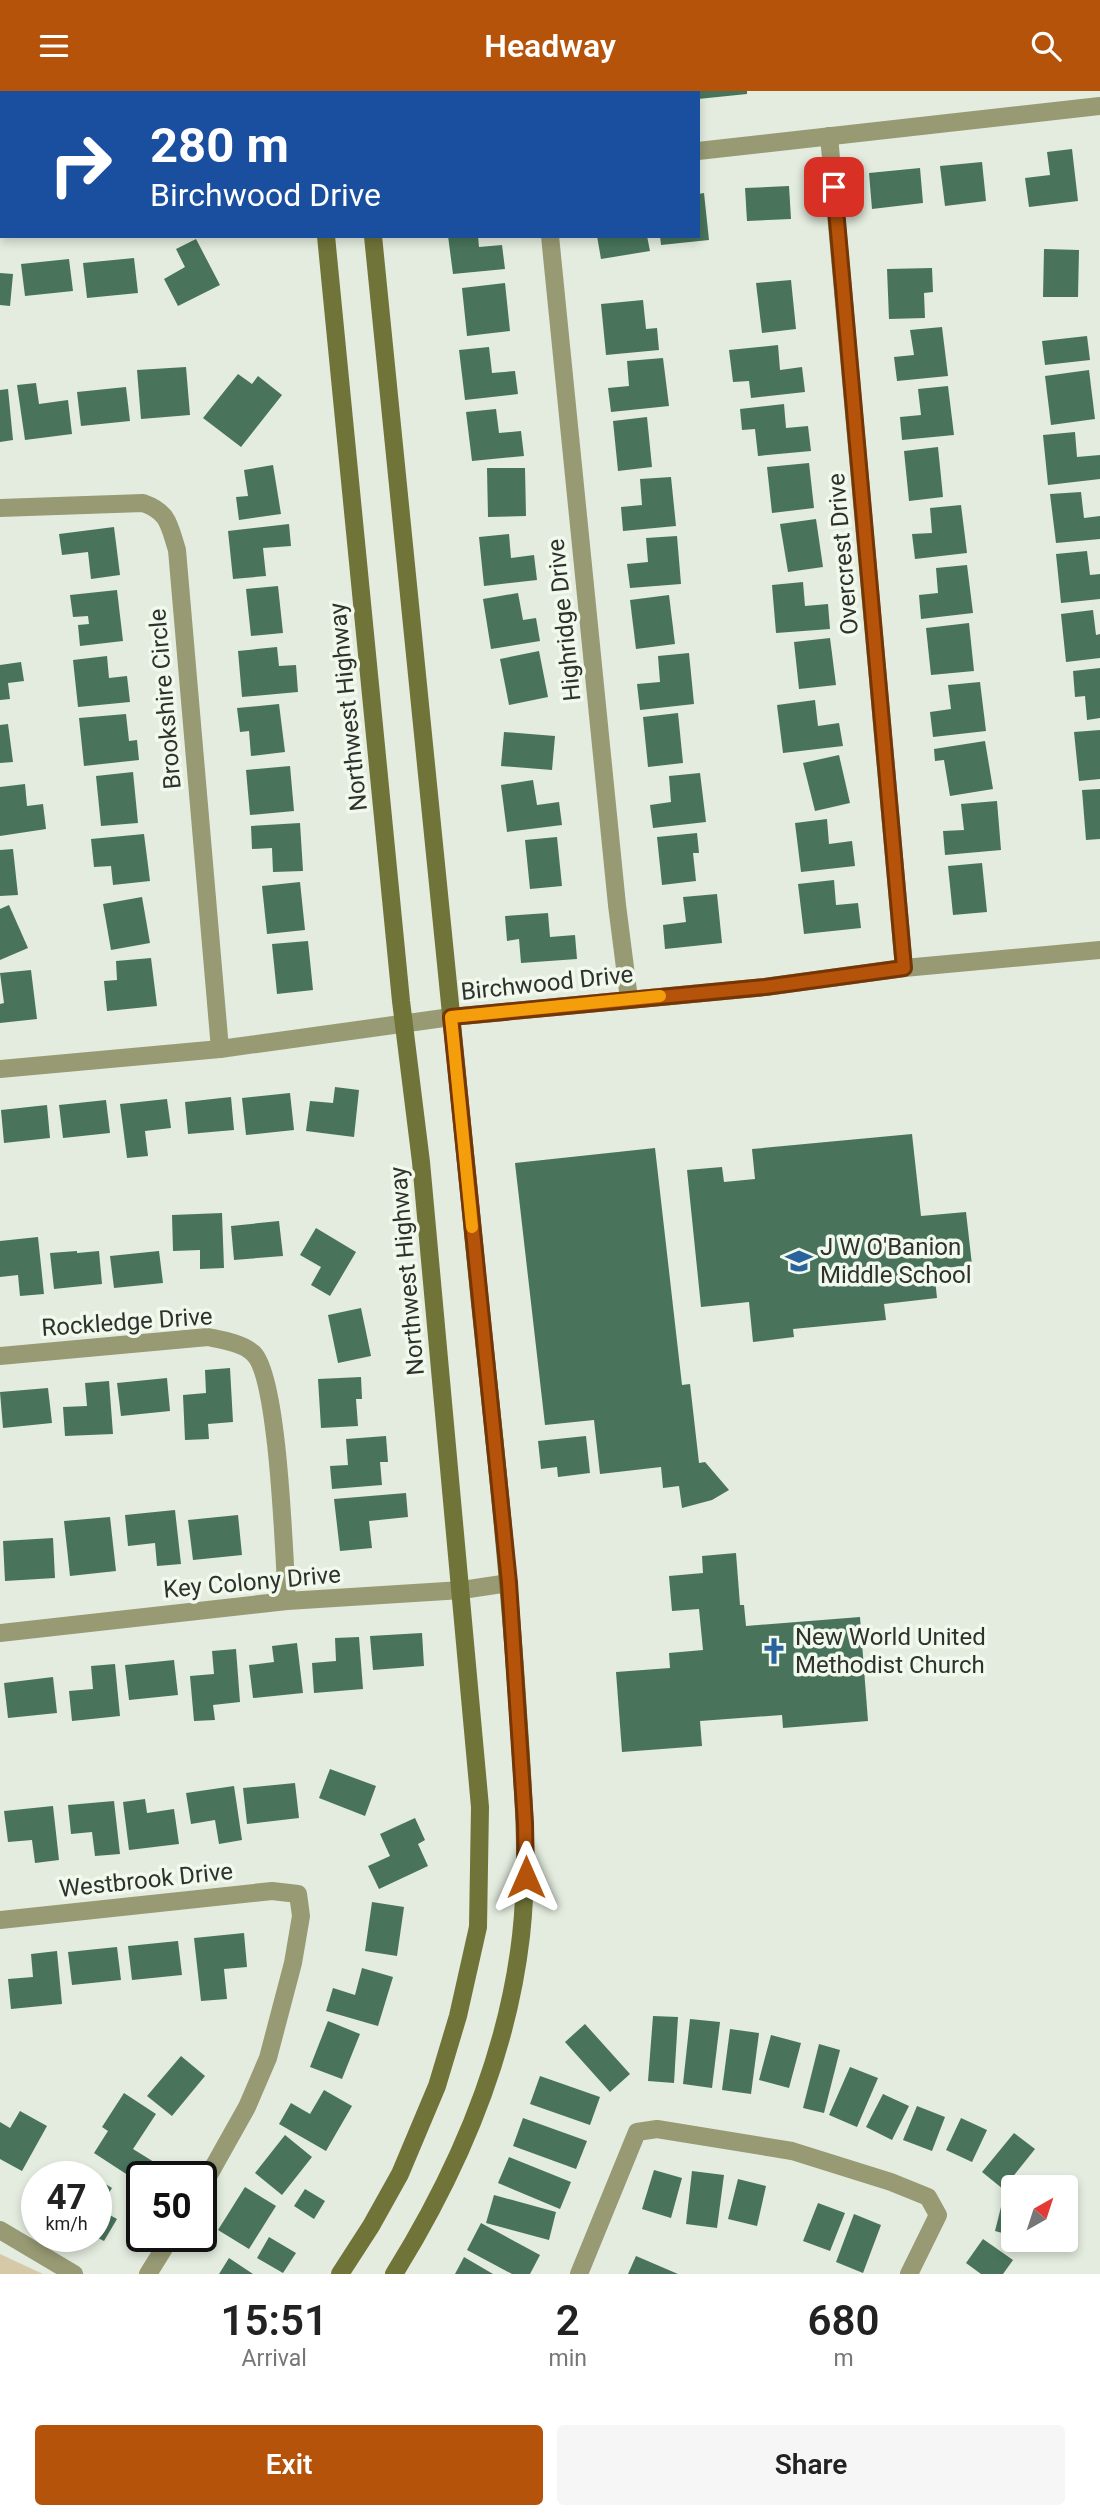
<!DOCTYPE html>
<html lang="en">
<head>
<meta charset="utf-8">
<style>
  body { margin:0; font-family:Roboto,sans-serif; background:#f6f6f6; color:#222; height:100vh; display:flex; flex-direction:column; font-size:26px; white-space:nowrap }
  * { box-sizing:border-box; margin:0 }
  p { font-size:23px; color:#767676 }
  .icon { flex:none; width:38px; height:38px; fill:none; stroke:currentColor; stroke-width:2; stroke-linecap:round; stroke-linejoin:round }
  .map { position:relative; height:2183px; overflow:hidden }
  .drawer { display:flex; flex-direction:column; background:#fff; flex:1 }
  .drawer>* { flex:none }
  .banner { position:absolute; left:0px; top:0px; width:700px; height:147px; box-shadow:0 4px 10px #0003; background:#1a4fa0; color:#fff; overflow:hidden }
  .needle { width:46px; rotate:39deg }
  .fabs { position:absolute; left:1001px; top:2084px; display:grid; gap:14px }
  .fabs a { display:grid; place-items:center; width:77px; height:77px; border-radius:7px; background:#fff; box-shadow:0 4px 10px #0003; font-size:35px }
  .speed { position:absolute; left:21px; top:2070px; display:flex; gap:14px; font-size:35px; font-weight:700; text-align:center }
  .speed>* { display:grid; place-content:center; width:91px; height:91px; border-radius:50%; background:#fff; box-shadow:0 4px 10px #0003; line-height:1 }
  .speed small { font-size:18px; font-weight:400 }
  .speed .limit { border:4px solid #111; border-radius:10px; background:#fff; color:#111 }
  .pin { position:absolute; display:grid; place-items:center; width:60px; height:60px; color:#fff; margin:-30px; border-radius:14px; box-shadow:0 4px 10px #0006 }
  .me { position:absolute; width:77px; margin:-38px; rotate:0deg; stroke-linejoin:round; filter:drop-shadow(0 0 5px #0008) }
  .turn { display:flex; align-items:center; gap:24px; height:147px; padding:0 35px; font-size:32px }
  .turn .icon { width:91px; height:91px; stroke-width:2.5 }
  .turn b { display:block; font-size:49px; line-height:60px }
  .eta { display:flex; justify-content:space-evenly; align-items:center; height:119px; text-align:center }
  .eta b { font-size:42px; font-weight:600; line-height:49px }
  .cta { display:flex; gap:14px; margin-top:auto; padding:14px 35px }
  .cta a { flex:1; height:80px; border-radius:7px; background:#b45309; color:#fff; font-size:28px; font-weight:600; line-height:80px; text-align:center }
  .cta a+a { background:#f6f6f6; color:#222 }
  header { display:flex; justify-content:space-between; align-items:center; height:91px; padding:0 35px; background:#b45309; color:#fff; font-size:32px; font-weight:600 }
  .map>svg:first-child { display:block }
  .green { fill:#d6c9a7 }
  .building { fill:#49745b }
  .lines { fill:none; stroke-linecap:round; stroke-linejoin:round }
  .minor { stroke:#979a73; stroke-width:18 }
  .tertiary { stroke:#979a73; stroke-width:18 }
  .secondary { stroke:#707438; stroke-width:18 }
  .route-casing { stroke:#753606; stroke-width:18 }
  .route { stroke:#b45309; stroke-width:12 }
  .slow { stroke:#f59e0b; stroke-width:12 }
  .labels { text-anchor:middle; stroke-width:7; stroke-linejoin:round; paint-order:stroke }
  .street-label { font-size:24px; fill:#2e312c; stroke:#f0f9ec }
  .poi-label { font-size:24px; fill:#2e312c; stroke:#f0f9ec; text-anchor:start }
</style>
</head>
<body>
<header><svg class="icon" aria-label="menu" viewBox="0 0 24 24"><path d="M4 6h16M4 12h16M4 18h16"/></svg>Headway<svg class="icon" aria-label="search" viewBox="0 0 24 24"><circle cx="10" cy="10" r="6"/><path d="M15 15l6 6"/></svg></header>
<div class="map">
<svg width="1100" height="2183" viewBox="0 0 1100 2183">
  <rect width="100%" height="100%" fill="#e3ecdf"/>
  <polygon class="green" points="0,2163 43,2183 0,2183"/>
  <g class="building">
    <polygon points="698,0 747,0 747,3 698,8"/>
    <polygon points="1072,58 1078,110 1029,116 1025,87 1050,84 1047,61"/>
    <polygon points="982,71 986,110 945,115 940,75"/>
    <polygon points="920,77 923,112 872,118 869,82"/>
    <polygon points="789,95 791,128 747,130 745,97"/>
    <polygon points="704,102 709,149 661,154 660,145 698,145 698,103"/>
    <polygon points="448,145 478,145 479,156 502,154 505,178 453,183"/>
    <polygon points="597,145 647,145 650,160 601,168"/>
    <polygon points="196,148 220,194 178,215 164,188 185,176 176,158"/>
    <polygon points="1044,158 1079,159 1078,206 1043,206"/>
    <polygon points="134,167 138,202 87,207 83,172"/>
    <polygon points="69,168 73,200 25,205 21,173"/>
    <polygon points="932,177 933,201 924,202 925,227 889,228 887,178"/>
    <polygon points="0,182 13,183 10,215 0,214"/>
    <polygon points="791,189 796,238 762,242 756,192"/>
    <polygon points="505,192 510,240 467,245 462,197"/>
    <polygon points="643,209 646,238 657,237 659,259 606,264 601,213"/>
    <polygon points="942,236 948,285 897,290 894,266 914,264 910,239"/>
    <polygon points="1087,245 1090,269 1045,274 1042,250"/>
    <polygon points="778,254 780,279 802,276 805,301 751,307 749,290 733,291 729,259"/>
    <polygon points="489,256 492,282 515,280 518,303 465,309 459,259"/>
    <polygon points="663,267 669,315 611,321 608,297 629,295 627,270"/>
    <polygon points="186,276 190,324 141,328 137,279"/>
    <polygon points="1089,279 1095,328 1051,334 1045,285"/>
    <polygon points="238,283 252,293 258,285 282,304 241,356 203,327"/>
    <polygon points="36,292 39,313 68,309 72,343 25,349 17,294"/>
    <polygon points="948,295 954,344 902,349 900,326 921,324 918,298"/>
    <polygon points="126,296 130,330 81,335 77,301"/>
    <polygon points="8,298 13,349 0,351 0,299"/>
    <polygon points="784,313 786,337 808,335 811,360 758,365 755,338 742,339 740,318"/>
    <polygon points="496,318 499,342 521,340 524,365 472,370 466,321"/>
    <polygon points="647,326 652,376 618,380 613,330"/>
    <polygon points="1075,341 1077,366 1100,364 1100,388 1048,394 1043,344"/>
    <polygon points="938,356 943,406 909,410 904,360"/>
    <polygon points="809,372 814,417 772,422 767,376"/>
    <polygon points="273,374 281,423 239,429 236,406 248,405 244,379"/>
    <polygon points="487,377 525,377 526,425 488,426"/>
    <polygon points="671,386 676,435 623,440 621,416 642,414 640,388"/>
    <polygon points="1081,401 1084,427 1100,425 1100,448 1056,452 1050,403"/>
    <polygon points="961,414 967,462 915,468 912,443 932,442 930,417"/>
    <polygon points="816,428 823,476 788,481 780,433"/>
    <polygon points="289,433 291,455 263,457 266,485 233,488 228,440"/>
    <polygon points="114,436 120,484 91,488 88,461 62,464 59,443"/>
    <polygon points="509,443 511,467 534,464 537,489 484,495 479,446"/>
    <polygon points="677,445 681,493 630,497 627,473 648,471 646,447"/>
    <polygon points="1087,460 1090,484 1100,483 1100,508 1061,512 1056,463"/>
    <polygon points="967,474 973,522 921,528 919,504 938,502 936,477"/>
    <polygon points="803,491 805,515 828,513 830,538 776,542 772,494"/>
    <polygon points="278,495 283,542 251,545 246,498"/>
    <polygon points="117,499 123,550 80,555 78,534 89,533 88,525 73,526 70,504"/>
    <polygon points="518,502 523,529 536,527 540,550 491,558 483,508"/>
    <polygon points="669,504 675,553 636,558 630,509"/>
    <polygon points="1093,519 1096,544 1100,543 1100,567 1066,571 1061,523"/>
    <polygon points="969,532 974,580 931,584 926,537"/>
    <polygon points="830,547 836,594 799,598 794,551"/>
    <polygon points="277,556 279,575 296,574 298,601 242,606 238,560"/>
    <polygon points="539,560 548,606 509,614 500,568"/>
    <polygon points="689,562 694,613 640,619 637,593 660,591 658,565"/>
    <polygon points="107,565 109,587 127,585 130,611 78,616 73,569"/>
    <polygon points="21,571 24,590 8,592 10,608 0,609 0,574"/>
    <polygon points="1100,577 1100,627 1087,629 1085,605 1075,606 1073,580"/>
    <polygon points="980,591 986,640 933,646 930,621 951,618 948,594"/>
    <polygon points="815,609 818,635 839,632 843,655 783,662 777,614"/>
    <polygon points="279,613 285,661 251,665 249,640 240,641 237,617"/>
    <polygon points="678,622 683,672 648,676 643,626"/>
    <polygon points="126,623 129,650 137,649 139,669 84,675 79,627"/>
    <polygon points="8,633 13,671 0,672 0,634"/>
    <polygon points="1100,639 1100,688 1079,690 1074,641"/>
    <polygon points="504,641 555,645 552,679 501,675"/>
    <polygon points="985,650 993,698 950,705 944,669 935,670 934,658"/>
    <polygon points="839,664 850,712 815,720 803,672"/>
    <polygon points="290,675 294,720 250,724 246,679"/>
    <polygon points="133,681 138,732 101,735 96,685"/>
    <polygon points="700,682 706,731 653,737 650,714 671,711 669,685"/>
    <polygon points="533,689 537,714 559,711 562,734 507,741 501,694"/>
    <polygon points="25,693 27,715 43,713 46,738 0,745 0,696"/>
    <polygon points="1100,698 1100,748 1086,749 1082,699"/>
    <polygon points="997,710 1001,759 945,764 943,740 964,739 961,713"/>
    <polygon points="827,728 829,753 852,750 855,775 801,781 795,732"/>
    <polygon points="300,732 303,780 273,781 272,757 252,758 251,735"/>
    <polygon points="697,742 699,762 693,762 696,790 662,794 657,746"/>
    <polygon points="144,743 150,790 113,794 111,775 94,776 91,748"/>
    <polygon points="557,746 562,795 530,798 525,749"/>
    <polygon points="13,758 18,804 0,805 0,759"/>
    <polygon points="982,772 987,821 953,824 948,775"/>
    <polygon points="834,789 836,814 858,812 861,837 804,843 798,793"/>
    <polygon points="300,791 305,839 267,843 262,795"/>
    <polygon points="717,803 722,852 665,858 663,834 686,831 683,806"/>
    <polygon points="142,806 150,852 111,859 103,813"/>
    <polygon points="9,814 28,857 0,869 0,818"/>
    <polygon points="548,822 550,846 575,844 577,868 521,872 519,848 507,850 505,825"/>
    <polygon points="308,850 313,899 277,903 272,853"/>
    <polygon points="151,867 157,915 107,920 104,890 117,889 116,870"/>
    <polygon points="31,879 37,928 0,932 0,913 4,912 0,882"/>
    <polygon points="335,996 359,999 354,1046 306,1040 310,1010 333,1012"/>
    <polygon points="290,1002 294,1039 246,1044 242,1007"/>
    <polygon points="231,1006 234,1039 188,1043 185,1011"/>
    <polygon points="167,1008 171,1037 145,1040 148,1065 127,1067 120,1013"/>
    <polygon points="106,1009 110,1042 63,1047 59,1014"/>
    <polygon points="47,1014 50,1047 4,1052 1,1019"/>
    <polygon points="912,1043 921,1125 966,1121 972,1174 934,1178 937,1207 884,1213 886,1229 793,1238 794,1246 753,1251 749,1211 701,1216 687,1079 722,1076 724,1091 755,1088 752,1058"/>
    <polygon points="655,1057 682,1294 690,1293 699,1372 705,1371 729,1399 712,1409 682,1417 679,1395 663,1397 661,1376 600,1383 594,1329 545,1334 515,1072"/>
    <polygon points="222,1122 224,1177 200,1178 200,1159 173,1160 172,1124"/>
    <polygon points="279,1130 283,1165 234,1169 231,1135"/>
    <polygon points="316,1137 356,1161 330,1205 311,1194 321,1176 300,1164"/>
    <polygon points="38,1146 44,1203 20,1205 18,1184 0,1186 0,1150"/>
    <polygon points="77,1160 77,1162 99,1160 102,1193 54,1198 50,1162"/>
    <polygon points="159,1160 163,1192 114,1197 110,1165"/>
    <polygon points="361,1217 371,1265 338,1272 328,1224"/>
    <polygon points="230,1277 233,1331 208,1333 209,1348 185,1349 183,1304 206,1302 205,1279"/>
    <polygon points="361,1286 362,1308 356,1308 358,1335 321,1337 318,1288"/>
    <polygon points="167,1287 170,1320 121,1325 117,1292"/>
    <polygon points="109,1290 113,1343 65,1345 63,1316 87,1315 85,1292"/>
    <polygon points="48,1297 52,1332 3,1337 0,1301"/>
    <polygon points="386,1345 388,1371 380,1371 382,1394 332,1398 330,1375 348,1374 346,1348"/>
    <polygon points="586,1345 590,1382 558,1386 557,1376 541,1378 538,1350"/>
    <polygon points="406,1402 408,1426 369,1430 372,1457 340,1460 334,1408"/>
    <polygon points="175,1419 181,1473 157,1475 155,1452 128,1455 125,1424"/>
    <polygon points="238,1424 242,1464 193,1469 188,1429"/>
    <polygon points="110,1426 116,1480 70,1485 64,1430"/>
    <polygon points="53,1447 55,1487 5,1490 3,1450"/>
    <polygon points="736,1462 740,1514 744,1514 746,1535 860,1526 868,1630 783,1637 782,1624 700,1630 702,1655 622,1661 616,1581 670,1577 669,1562 703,1559 699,1518 672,1520 669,1485 703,1482 702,1465"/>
    <polygon points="422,1542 424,1575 373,1579 370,1545"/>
    <polygon points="359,1546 363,1598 314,1602 312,1572 336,1570 335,1547"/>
    <polygon points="297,1552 303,1602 253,1607 249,1574 274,1571 272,1555"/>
    <polygon points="236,1558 240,1611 213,1614 215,1629 194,1630 190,1585 214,1583 212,1560"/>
    <polygon points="174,1569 178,1604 129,1609 125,1574"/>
    <polygon points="115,1573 120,1625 72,1630 69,1600 93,1598 91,1575"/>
    <polygon points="53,1586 57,1622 8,1627 4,1592"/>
    <polygon points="330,1678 376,1695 365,1725 319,1707"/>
    <polygon points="295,1692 299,1727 247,1733 243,1697"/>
    <polygon points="234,1695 242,1749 219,1753 215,1729 191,1733 186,1702"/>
    <polygon points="145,1708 147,1722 174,1718 179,1753 129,1759 123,1711"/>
    <polygon points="114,1710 120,1763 95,1765 92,1741 71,1743 68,1714"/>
    <polygon points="53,1715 59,1769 35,1772 32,1749 8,1751 4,1720"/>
    <polygon points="415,1727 425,1749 418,1753 428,1775 379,1798 368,1775 390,1765 380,1743"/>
    <polygon points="372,1811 404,1816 397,1865 365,1860"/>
    <polygon points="244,1842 247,1876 224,1878 227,1908 201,1910 194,1847"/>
    <polygon points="178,1850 182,1884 132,1889 128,1855"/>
    <polygon points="117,1856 121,1889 72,1894 68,1861"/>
    <polygon points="57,1860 62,1913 11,1918 8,1888 33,1886 31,1863"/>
    <polygon points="362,1877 393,1886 378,1935 326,1920 333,1897 355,1904"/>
    <polygon points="653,1925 678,1926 674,1992 648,1990"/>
    <polygon points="690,1928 720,1931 712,1997 683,1993"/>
    <polygon points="328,1930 360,1943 342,1988 310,1976"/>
    <polygon points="585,1933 630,1983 610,2001 565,1951"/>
    <polygon points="730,1938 759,1942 751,2003 722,1999"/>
    <polygon points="771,1944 801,1952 789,1997 759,1989"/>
    <polygon points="819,1953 840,1959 824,2022 803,2017"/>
    <polygon points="181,1965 205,1985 172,2025 147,2005"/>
    <polygon points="850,1976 878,1987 857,2036 829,2024"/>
    <polygon points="540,1985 600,2006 590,2034 530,2013"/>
    <polygon points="324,1999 352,2015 326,2060 279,2033 291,2012 310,2023"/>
    <polygon points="124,2002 156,2023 133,2058 154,2071 142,2086 140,2092 94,2062 108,2040 102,2036"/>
    <polygon points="883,2003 909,2015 892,2049 866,2036"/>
    <polygon points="917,2015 945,2026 932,2060 903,2049"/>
    <polygon points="20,2020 47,2035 22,2080 0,2068 0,2031 10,2037"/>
    <polygon points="523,2027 587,2050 576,2078 513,2055"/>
    <polygon points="961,2027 987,2039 972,2071 946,2059"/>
    <polygon points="1014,2042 1035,2058 1003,2098 982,2081"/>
    <polygon points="285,2044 312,2066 282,2104 255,2082"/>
    <polygon points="509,2066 571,2091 560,2118 498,2092"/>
    <polygon points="654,2079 682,2087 671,2127 642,2118"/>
    <polygon points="692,2080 724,2084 717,2137 686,2133"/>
    <polygon points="96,2087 112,2097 99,2118 117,2128 104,2150 96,2146"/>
    <polygon points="738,2088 766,2095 757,2135 728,2128"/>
    <polygon points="245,2096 276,2115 249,2158 218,2139"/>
    <polygon points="305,2098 325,2110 314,2128 294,2115"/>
    <polygon points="494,2104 556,2121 549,2149 486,2132"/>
    <polygon points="818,2112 845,2122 830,2160 803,2150"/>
    <polygon points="1002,2112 1013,2115 1013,2145 995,2140"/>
    <polygon points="854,2123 881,2134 863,2182 836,2171"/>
    <polygon points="481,2132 540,2164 530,2183 512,2183 467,2159"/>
    <polygon points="269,2146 296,2162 283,2182 257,2167"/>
    <polygon points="983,2148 1013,2169 1003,2183 981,2183 966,2172"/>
    <polygon points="636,2165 678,2183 628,2183"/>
    <polygon points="464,2166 493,2183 455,2183"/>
    <polygon points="229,2167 253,2183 219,2183"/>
  </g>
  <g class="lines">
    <g class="minor">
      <polyline points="133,0 134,2"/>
      <polyline points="829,45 904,877"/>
      <polyline points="698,60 1100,15"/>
      <polyline points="0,135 2,134"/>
      <polyline points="550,145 617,814 629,908"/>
      <path d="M0 417 143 412C169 421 169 434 177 459L220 958"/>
      <path d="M0 1265 208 1246C222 1249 242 1252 253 1262 279 1285 284 1468 287 1510"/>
      <polyline points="0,1542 287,1510 462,1499 509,1492"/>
      <polyline points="0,1829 272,1800 298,1803 301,1825 293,1872 268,1967 247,2016 201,2098"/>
      <polyline points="0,2139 74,2183"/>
      <polyline points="148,2183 171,2146"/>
      <polyline points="579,2183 637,2041 657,2038 792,2060 891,2091 928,2106 938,2124 909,2183"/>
    </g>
    <polyline class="tertiary" points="0,978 220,958 451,926 765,896 904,877 1100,859"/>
    <g class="secondary">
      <polyline points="313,0 313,2"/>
      <polyline points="357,0 357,2"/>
      <polyline points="326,145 401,910 421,1071 480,1716 478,1836 458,1925 437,1995 400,2083 371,2135 340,2183"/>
      <path d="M373 145C408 501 443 857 480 1212 494 1343 508 1474 517 1606 522 1686 530 1765 521 1845 507 1967 458 2080 394 2183"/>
    </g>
  </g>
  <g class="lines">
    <defs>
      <polyline id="route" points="526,1786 525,1732 509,1492 451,926 765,896 904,877 834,96"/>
    </defs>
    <use href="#route" class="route-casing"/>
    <use href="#route" class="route"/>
    <polyline class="slow" points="472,1136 451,926 660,905"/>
  </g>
  <defs>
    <symbol id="school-bare" viewBox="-9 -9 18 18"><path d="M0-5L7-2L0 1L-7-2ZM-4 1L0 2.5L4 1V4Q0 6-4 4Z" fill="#2a639b" stroke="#f0f9ec" stroke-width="2.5" paint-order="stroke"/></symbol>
    <symbol id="church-bare" viewBox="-9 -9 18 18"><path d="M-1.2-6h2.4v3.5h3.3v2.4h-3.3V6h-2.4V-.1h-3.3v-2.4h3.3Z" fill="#2a639b" stroke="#f0f9ec" stroke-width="2.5" paint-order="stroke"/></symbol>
  </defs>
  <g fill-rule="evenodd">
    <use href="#school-bare" x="780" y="1151" width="38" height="38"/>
    <use href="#church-bare" x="755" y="1541" width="38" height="38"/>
  </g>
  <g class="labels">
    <g class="street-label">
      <text transform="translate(843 463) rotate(-95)" y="8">Overcrest Drive</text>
      <text transform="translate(564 529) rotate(-96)" y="8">Highridge Drive</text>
      <text transform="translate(165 608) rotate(-95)" y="8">Brookshire Circle</text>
      <text transform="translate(348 616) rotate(-96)" y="8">Northwest Highway</text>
      <text transform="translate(547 892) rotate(-6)" y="8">Birchwood Drive</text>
      <text transform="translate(407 1180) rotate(-95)" y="8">Northwest Highway</text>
      <text transform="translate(127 1231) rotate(-4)" y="8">Rockledge Drive</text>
      <text transform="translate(252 1491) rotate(-5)" y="8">Key Colony Drive</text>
      <text transform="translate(146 1789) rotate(-6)" y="8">Westbrook Drive</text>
    </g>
    <g class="poi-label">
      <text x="820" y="1164">J W O'Banion<tspan x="820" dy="28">Middle School</tspan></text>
      <text x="795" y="1554">New World United<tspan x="795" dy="28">Methodist Church</tspan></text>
    </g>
  </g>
</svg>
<div class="fabs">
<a><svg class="needle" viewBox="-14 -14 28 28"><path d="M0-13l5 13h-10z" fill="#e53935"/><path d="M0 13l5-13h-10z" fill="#767676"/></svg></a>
</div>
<div class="speed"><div>47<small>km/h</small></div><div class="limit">50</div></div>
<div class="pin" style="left:834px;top:96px;background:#d93025"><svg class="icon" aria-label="arrive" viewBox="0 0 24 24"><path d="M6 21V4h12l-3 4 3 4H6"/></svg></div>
<svg class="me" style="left:526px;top:1786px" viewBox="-20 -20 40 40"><path d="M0-17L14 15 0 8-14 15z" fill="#b45309" stroke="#fff" stroke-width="4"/></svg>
<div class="banner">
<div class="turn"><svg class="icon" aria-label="right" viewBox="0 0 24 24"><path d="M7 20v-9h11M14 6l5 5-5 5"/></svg><div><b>280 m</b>Birchwood Drive</div></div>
</div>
</div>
<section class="drawer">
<div class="eta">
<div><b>15:51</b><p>Arrival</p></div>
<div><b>2</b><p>min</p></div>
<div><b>680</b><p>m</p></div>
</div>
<div class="cta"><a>Exit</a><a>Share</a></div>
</section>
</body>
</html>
